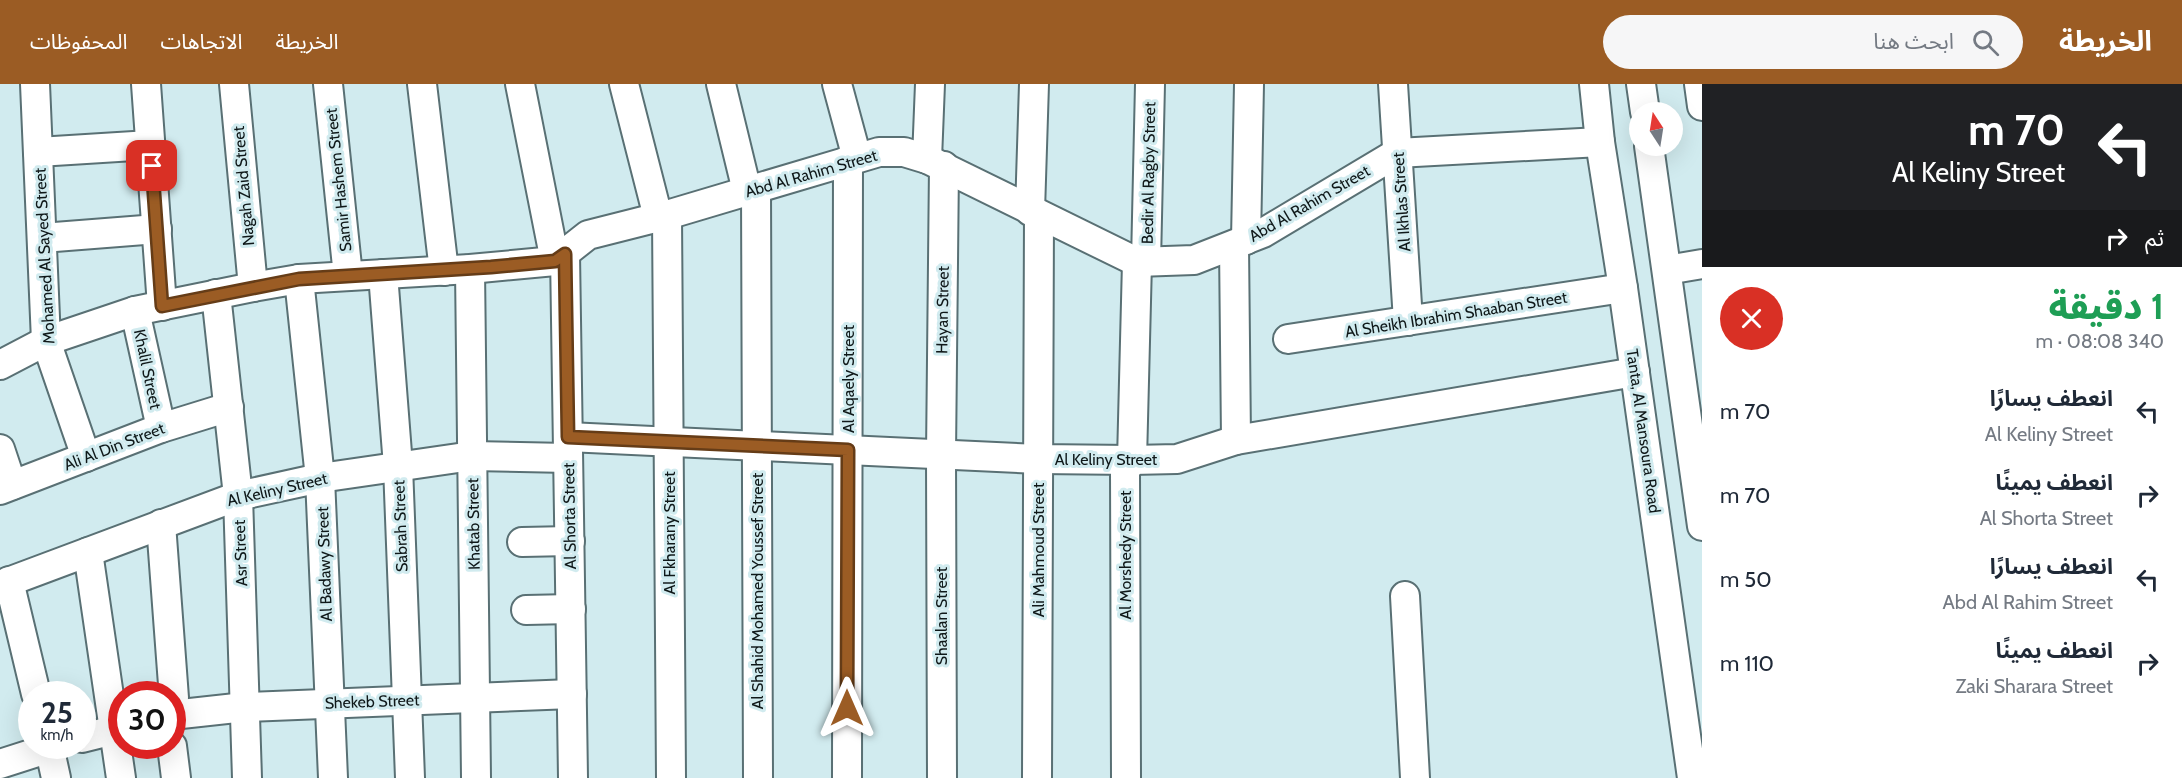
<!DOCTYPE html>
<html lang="ar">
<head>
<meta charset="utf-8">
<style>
  body { margin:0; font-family:Cabin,"Noto Sans Arabic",sans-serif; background:#f6f6f7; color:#1f2937; direction:rtl; height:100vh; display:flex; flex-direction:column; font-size:22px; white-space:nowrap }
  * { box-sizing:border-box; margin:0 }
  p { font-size:20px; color:#747a83 }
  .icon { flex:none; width:33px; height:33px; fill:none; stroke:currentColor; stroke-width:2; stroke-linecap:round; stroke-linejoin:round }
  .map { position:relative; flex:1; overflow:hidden; direction:ltr }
  .sheet { display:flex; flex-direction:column; background:#fff; width:480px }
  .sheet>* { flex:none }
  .banner { background:#202124; color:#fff; overflow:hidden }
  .needle { width:39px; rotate:348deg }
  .fabs { position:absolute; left:1629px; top:18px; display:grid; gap:12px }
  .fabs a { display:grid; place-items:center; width:54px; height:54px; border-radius:50%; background:#fff; box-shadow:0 6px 24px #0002; font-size:30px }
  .speed { position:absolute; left:18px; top:597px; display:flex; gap:12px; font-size:30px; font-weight:700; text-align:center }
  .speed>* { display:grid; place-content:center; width:78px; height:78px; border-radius:50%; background:#fff; box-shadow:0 6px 24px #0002; line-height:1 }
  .speed small { font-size:15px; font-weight:400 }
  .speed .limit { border:9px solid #d22; background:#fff; color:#111 }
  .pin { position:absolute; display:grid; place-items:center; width:51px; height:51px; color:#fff; margin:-26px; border-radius:12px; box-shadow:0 3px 9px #0006 }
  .me { position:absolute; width:66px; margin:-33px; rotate:0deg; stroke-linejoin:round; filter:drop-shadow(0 0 4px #0008) }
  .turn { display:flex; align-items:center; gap:21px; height:126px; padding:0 18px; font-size:27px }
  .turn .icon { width:78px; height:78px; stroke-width:2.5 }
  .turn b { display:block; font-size:42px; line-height:51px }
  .then { display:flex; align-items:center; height:57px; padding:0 18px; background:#0003; gap:12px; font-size:22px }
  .round { display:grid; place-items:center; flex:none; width:63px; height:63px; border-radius:32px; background:#f6f6f7 }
  .summary { display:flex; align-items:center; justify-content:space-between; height:102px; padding:0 18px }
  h1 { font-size:36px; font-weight:800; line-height:45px; color:#1e9e55 }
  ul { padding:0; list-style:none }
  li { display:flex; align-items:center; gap:18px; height:84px; padding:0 18px }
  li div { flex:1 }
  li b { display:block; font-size:22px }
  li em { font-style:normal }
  header { display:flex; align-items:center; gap:36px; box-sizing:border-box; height:84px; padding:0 30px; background:#9b5c24; color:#fff }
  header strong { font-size:28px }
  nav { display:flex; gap:33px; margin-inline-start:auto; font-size:21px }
  .search { width:420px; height:54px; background:#f6f6f7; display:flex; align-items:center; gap:15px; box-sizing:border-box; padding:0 21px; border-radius:33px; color:#747a83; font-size:22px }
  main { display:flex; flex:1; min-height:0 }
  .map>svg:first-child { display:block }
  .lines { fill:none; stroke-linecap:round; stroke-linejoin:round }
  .minor-casing { stroke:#597074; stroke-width:32 }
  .minor { stroke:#fff; stroke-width:28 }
  .route-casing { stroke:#653c17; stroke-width:15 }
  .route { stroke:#9b5c24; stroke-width:10 }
  .labels { text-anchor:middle; stroke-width:6; stroke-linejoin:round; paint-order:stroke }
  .street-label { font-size:16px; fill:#0f1819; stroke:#d1ebef }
</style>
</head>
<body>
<header>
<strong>الخريطة</strong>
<div class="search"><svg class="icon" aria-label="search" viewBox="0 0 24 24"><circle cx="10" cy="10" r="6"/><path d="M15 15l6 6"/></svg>ابحث هنا</div>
<nav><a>الخريطة</a><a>الاتجاهات</a><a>المحفوظات</a></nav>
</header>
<main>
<section class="sheet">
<div class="banner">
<div class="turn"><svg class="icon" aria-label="left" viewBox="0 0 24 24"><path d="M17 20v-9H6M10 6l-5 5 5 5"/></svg><div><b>70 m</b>Al Keliny Street</div></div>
<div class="then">ثم<svg class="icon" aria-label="right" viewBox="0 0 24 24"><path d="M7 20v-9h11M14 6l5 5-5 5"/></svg></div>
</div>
<div class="summary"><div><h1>1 دقيقة</h1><p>340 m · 08:08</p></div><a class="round" style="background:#d93025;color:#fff"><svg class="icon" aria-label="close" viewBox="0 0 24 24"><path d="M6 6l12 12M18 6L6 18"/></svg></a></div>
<ul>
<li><svg class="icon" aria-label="left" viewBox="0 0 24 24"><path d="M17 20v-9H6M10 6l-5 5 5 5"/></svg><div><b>انعطف يسارًا</b><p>Al Keliny Street</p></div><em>70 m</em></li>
<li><svg class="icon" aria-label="right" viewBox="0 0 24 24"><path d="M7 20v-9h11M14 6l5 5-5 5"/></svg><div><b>انعطف يمينًا</b><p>Al Shorta Street</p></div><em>70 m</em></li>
<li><svg class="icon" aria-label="left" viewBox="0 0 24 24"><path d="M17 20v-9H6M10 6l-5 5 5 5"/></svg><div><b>انعطف يسارًا</b><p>Abd Al Rahim Street</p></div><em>50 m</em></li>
<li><svg class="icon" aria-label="right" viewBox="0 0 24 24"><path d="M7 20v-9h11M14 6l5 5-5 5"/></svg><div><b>انعطف يمينًا</b><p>Zaki Sharara Street</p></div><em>110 m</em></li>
</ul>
</section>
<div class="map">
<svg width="1702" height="694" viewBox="0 0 1702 694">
  <rect width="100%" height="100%" fill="#d1ebef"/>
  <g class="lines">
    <defs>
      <g id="minor">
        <polyline points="35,0 46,257 86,373"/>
        <polyline points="146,0 162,222"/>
        <polyline points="234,0 253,203"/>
        <polyline points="328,0 348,192"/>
        <polyline points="422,0 444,187"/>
        <polyline points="520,0 555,177"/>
        <polyline points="624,0 658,133"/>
        <polyline points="721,0 747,107"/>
        <polyline points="837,0 857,74"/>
        <polyline points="1393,0 1408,237"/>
        <polyline points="1594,0 1600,58 1623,204 1692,694"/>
        <polyline points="1641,0 1645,28"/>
        <polyline points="1699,0 1702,22"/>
        <polyline points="1649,62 1702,442"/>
        <polyline points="38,68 150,61"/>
        <polyline points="927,75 930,0"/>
        <polyline points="756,104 758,694"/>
        <polyline points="1030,127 1034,0"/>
        <polyline points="667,131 671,694"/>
        <polyline points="42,154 157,145"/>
        <polyline points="1246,156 1249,0"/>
        <polyline points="1234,161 1236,356"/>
        <polyline points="565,170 573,694"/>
        <polyline points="1146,178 1150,0"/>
        <polyline points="470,185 476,694"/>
        <polyline points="1667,186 1702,180"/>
        <polyline points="383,190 398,382 410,694"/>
        <polyline points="299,195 320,394 333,694"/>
        <polyline points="216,210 238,412 247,694"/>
        <polyline points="135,227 161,344"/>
        <polyline points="1288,255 1623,204"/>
        <polyline points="0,281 46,257 135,227 253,203 299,195 470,185 555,177 588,151 667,131 879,68 904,68 927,75 1137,178 1194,176 1263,149 1397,69 1600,58"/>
        <polyline points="568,353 1038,375 1132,376 1177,375 1236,356 1635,288"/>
        <polyline points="0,365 12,401"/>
        <polyline points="0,406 161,344 229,323"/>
        <polyline points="161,440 174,614 172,620"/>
        <polyline points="522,458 570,457"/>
        <polyline points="88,468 121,694"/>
        <polyline points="9,497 36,610"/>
        <polyline points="0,501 238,412 320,394 472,372 568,374"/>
        <polyline points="1405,512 1415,694"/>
        <polyline points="526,526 571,525"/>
        <polyline points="172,631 245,623 572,610"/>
        <polyline points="82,654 122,644"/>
        <polyline points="49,662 56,694"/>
        <polyline points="172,662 176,694"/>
        <polyline points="0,680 56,662"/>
        <polyline points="847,694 848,76"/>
        <polyline points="942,694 941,371 944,82"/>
        <polyline points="1037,694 1039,131"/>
        <polyline points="1126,694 1125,387 1132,376 1137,178"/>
      </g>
    </defs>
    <use href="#minor" class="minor-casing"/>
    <use href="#minor" class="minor"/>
  </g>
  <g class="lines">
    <defs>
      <polyline id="route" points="152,82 162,222 299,195 491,183 555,177 565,170 568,353 848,366 847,624"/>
    </defs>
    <use href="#route" class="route-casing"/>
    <use href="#route" class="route"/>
  </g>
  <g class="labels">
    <g class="street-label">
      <text transform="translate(811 89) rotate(-16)" y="6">Abd Al Rahim Street</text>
      <text transform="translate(1148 89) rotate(-89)" y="6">Bedir Al Ragby Street</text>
      <text transform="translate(338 96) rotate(-96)" y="6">Samir Hashem Street</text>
      <text transform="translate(243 102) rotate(-95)" y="6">Nagah Zaid Street</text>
      <text transform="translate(1401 118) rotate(-94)" y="6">Al Ikhlas Street</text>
      <text transform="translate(1309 119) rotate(-30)" y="6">Abd Al Rahim Street</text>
      <text transform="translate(44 172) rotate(-93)" y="6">Mohamed Al Sayed Street</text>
      <text transform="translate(942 226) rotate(-89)" y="6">Hayan Street</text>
      <text transform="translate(1456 230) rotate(-9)" y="6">Al Sheikh Ibrahim Shaaban Street</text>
      <text transform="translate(148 285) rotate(78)" y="6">Khalil Street</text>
      <text transform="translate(848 295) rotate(-90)" y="6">Al Aqaely Street</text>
      <text transform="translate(1644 347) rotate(82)" y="6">Tanta, Al Mansoura Road</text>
      <text transform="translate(114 362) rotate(-21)" y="6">Ali Al Din Street</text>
      <text x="1106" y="381">Al Keliny Street</text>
      <text transform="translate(277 405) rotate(-13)" y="6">Al Keliny Street</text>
      <text transform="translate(569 432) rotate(-91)" y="6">Al Shorta Street</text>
      <text transform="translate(473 440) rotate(-91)" y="6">Khatab Street</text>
      <text transform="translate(400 442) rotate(-92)" y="6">Sabrah Street</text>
      <text transform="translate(669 449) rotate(-90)" y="6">Al Fkharany Street</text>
      <text transform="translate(1038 466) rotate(-90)" y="6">Ali Mahmoud Street</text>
      <text transform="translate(240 469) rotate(-92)" y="6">Asr Street</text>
      <text transform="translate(1125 471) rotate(-90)" y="6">Al Morshedy Street</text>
      <text transform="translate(324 480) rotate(-92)" y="6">Al Badawy Street</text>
      <text transform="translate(757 507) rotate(-90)" y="6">Al Shahid Mohamed Youssef Street</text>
      <text transform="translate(941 532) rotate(-90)" y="6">Shaalan Street</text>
      <text transform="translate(372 617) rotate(-2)" y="6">Shekeb Street</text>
    </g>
  </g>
</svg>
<div class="fabs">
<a><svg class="needle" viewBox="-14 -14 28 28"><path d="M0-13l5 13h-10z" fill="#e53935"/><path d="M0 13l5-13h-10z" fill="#747a83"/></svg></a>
</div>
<div class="speed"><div>25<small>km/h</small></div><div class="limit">30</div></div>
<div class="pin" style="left:152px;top:82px;background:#d93025"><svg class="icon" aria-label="arrive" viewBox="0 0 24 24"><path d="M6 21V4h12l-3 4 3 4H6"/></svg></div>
<svg class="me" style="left:847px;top:624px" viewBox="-20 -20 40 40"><path d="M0-17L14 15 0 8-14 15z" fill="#9b5c24" stroke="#fff" stroke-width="4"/></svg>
</div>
</main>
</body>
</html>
